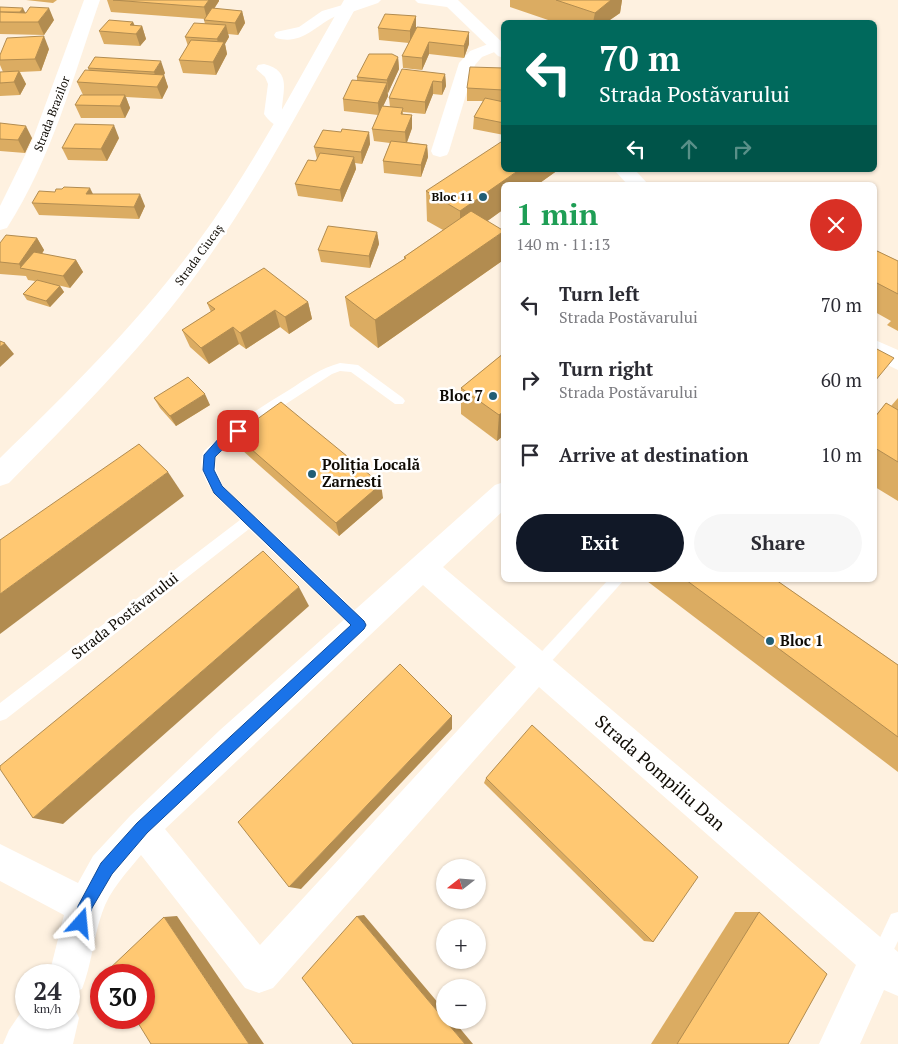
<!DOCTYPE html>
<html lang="en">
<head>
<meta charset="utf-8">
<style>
  body { margin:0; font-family:"PT Serif",serif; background:#f7f7f7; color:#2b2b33; height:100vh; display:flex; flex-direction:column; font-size:19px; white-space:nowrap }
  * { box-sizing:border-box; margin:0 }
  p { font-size:16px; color:#7c7c81 }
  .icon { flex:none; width:28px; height:28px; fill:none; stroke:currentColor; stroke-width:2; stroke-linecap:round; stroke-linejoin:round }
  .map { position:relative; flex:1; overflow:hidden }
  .sheet { position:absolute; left:501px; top:182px; width:376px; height:400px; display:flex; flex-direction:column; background:#fff; border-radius:8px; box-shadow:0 1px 4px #0004 }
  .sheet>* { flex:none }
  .banner { position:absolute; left:501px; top:20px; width:376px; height:152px; border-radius:8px; box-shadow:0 1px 4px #0004; background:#00695c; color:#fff; overflow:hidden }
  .needle { width:32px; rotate:253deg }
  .tools { position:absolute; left:436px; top:859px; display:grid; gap:10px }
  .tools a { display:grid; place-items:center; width:50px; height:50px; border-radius:50%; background:#fff; box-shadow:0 1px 4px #0004; font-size:25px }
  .speed { position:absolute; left:15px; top:964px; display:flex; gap:10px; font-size:25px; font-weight:700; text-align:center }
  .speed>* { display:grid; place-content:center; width:65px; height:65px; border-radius:50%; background:#fff; box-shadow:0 1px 4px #0004; line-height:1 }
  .speed small { font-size:12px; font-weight:400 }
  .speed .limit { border:8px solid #d22; background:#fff; color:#111 }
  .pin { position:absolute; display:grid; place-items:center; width:42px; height:42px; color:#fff; margin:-21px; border-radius:10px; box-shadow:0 2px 8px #0006 }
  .me { position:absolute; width:55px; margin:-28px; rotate:18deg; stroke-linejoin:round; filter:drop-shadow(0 0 4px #0008) }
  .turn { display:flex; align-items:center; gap:18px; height:105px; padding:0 15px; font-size:22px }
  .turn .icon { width:65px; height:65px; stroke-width:2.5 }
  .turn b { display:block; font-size:35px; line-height:42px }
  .lanes { display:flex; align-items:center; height:48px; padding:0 15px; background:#0003; justify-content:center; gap:25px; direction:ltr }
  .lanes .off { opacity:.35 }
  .round { display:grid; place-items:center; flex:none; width:52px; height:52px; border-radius:26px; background:#f7f7f7 }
  .headline { display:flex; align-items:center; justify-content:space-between; height:85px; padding:0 15px }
  h1 { font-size:30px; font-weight:700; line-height:38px; color:#1e9e55 }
  .button { display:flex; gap:10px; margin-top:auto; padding:10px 15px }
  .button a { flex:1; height:58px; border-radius:30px; background:#111827; color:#fff; font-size:20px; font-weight:700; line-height:58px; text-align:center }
  .button a+a { background:#f7f7f7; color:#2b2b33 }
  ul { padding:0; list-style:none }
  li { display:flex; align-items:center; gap:15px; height:75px; padding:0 15px }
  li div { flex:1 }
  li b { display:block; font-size:19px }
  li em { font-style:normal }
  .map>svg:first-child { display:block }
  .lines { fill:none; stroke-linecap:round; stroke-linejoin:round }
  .service { fill:#fff; fill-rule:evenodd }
  .minor { fill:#fff; fill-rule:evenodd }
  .tertiary { fill:#fff; fill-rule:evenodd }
  .primary { fill:#fff; fill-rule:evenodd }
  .wall { fill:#dbac62 }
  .shaded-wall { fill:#b28c50 }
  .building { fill:#ffc872; stroke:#b28c50 }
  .route { fill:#1a73e8; stroke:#114b97 }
  .poi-dot { fill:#215e75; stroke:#fff; stroke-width:2 }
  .labels { text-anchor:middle; stroke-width:5; stroke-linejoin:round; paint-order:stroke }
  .far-street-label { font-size:12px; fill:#0f0b04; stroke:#fff }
  .far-poi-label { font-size:12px; font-weight:bold; fill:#0f0b04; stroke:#fff; text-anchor:end }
  .poi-label { font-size:15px; font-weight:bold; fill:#0f0b04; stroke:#fff; text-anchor:start }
  .street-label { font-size:15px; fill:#0f0b04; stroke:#fff }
  .near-street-label { font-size:18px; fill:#0f0b04; stroke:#fff }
</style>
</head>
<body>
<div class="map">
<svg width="898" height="1044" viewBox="0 0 898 1044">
  <rect width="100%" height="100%" fill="#fef1e0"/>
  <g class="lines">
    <g class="service">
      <path d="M340 363 358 365 403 398 405 401 403 404H395L351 372 340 371 332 374 255 424 215 457 216 470 223 486 365 620 367 625 365 630 360 632 355 630 249 529 6 719 0 721V703L240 520C224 504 192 477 204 451 230 427 259 408 289 390 306 379 321 368 340 363Z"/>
      <polygon points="608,580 624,580 542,672 537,675 532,672 529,667 532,662"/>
      <polygon points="898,912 898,941 886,966 879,968 872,966 870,959 891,914"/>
    </g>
    <g class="minor">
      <path d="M84 0H100C73 77 52 158 7 228L0 230V206L32 141Z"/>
      <path d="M346 4 351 6 354 9 351 12C345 14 337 15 332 18 313 28 301 45 276 38L274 35 276 32 299 27 322 11Z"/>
      <polygon points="496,41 502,43 504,46 502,49 482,57 475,65 449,151 447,155 440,157 433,155 431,151 459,63 470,51"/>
      <path d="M264 64C293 71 282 92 282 112L292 122 289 126C278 129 270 123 264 114L268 84 265 77 256 69 258 65Z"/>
      <path d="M504 482V510L443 567 898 952V996L884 990 860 1044H819L856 965 539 687 273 988 259 993 245 988 141 855C127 872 109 891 102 913 93 938 92 964 82 989L69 994V975H49L64 915 0 881V844L78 883 93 856 130 816 220 730 495 485ZM423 585 516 667 260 945 165 829Z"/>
      <polygon points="69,1002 73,1004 79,1018 73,1044 3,1044 9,1030 26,1005 26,1018 69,1018"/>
    </g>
    <g class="tertiary">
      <polygon points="358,0 381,0 378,3 346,14 341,12 338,9 341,6"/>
      <polygon points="415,0 458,0 504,44 504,58 498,56 447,7 418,3"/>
      <polygon points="614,170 635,170 649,185 628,185"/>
      <polygon points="875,340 898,350 898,370 875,359"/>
    </g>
    <path class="primary" d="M344 0H360C307 96 256 195 190 283 136 355 72 419 9 483L0 486V458C70 390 139 322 197 243 253 167 297 82 344 0Z"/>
  </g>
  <g class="wall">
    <polygon points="26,0 57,0 53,3"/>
    <polygon points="107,0 219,0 219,1 214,9 242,11 245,23 238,35 228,34 229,37 225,44 227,54 216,75 183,73 179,60 188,46 185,37 205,24 204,20 205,19 111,12"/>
    <polygon points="510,0 622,0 620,13 607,22 554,22 510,7"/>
    <polygon points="0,7 26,13 54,20 44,35 0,34"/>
    <polygon points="416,16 416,27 469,44 464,58 429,54 422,70 403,68 402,56 409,43 379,40 378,28"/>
    <polygon points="133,22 135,26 142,26 146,39 140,46 104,44 99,31"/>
    <polygon points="49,49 41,71 20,72 26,84 20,95 0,96 0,72 3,72 0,65 0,55"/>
    <polygon points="95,57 165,73 164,75 168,87 162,99 126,97 130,108 125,118 81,118 75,105 83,95 77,82 89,71 88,68"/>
    <polygon points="398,57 399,69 388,93 387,92 388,96 383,106 390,107 389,98 445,74 446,86 442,95 433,94 425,114 403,112 403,114 412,115 412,128 407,142 427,145 428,157 421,177 384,173 383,161 390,143 374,141 372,129 378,115 344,111 343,99 357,81 357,77"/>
    <polygon points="504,80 502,101 504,102 504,135 473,129 474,117 483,101 467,101 467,88"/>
    <polygon points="0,123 32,138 25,153 0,151"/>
    <polygon points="341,132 369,132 370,144 362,164 355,163 356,169 342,202 298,196 295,184 317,159 314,147"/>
    <polygon points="119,138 107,161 68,160 62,148"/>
    <polygon points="558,170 537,185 504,185 504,209 487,221 502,261 378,348 350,326 345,297 404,259 404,257 443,230 427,221 426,191"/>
    <polygon points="32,203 145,206 139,219 39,215"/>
    <polygon points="377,232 379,244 370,268 321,262 318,250"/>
    <polygon points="37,238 44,250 42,254 76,260 83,272 70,288 57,285 60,286 64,292 50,307 27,300 23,294 35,281 28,280 26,276 0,274 0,243"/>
    <polygon points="875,250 898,261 898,331 887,325 891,321 875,312"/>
    <polygon points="308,302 312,319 289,334 280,327 246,349 239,344 209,364 190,347 182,330 211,312 207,303"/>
    <polygon points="504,353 504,435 497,441 461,414 461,388"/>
    <polygon points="154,398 210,405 176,426 160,408"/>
    <polygon points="898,398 898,501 875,487 875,416 886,403 891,406"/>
    <polygon points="235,435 383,498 339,536 242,450"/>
    <polygon points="647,580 776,580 898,665 898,772 647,581"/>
    <polygon points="486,778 653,942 644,941 484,783"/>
    <polygon points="735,912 759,912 788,1044 651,1044"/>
  </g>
  <g class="shaded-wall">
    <polygon points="209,0 219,0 219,1 207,19 204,7"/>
    <polygon points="611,0 622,0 620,13 607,22 593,22 595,13"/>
    <polygon points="23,8 26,14 19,13"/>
    <polygon points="49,8 54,20 44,35 38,22"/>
    <polygon points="242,11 245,23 238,35 235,23"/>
    <polygon points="416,16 416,29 410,43 410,31"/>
    <polygon points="133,22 137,33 142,26 146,39 140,46 136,34 130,25"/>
    <polygon points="226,25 229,37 225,44 227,54 216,75 213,62 220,50 217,39"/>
    <polygon points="469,32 469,44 464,58 464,46"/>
    <polygon points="44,36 49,49 41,71 35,59"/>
    <polygon points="429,42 429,54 422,70 422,58"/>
    <polygon points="398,57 399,69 388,93 387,80"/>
    <polygon points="161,61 165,73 158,84 154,72"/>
    <polygon points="19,71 26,84 20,95 14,82"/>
    <polygon points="445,74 446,86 442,95 442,82"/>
    <polygon points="164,75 168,87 162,99 157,87"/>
    <polygon points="433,81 433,94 425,114 425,102"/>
    <polygon points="387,83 388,96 379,115 378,103"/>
    <polygon points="125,95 130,108 125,118 120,106"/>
    <polygon points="412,115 412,128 406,145 405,132"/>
    <polygon points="114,125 119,138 107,161 101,149"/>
    <polygon points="26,126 32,138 25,153 18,140"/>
    <polygon points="369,132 370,144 362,164 361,152"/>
    <polygon points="427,145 428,157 421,177 421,165"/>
    <polygon points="354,157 356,169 342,202 340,190"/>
    <polygon points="519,170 558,170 537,185 504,185 504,209 460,241 460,211"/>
    <polygon points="90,188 96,200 86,194"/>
    <polygon points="140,194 145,206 139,219 134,207"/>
    <polygon points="504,231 502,261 378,348 375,320"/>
    <polygon points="377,232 379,244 370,268 369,256"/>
    <polygon points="37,238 44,250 31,270 21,268 19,264"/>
    <polygon points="76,260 83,272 70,288 63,276"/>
    <polygon points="60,286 64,292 50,307 46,301"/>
    <polygon points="308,302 312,319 289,334 285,317"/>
    <polygon points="275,310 280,327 246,349 240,333"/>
    <polygon points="233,327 239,344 209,364 201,348"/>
    <polygon points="5,343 14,354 0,367 0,347"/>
    <polygon points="205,394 210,405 176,426 170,416"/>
    <polygon points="504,411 504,435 497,441 499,415"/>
    <polygon points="168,472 184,496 0,634 0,594"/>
    <polygon points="381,484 383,498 339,536 336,523"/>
    <polygon points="299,587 309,606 63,824 33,818"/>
    <polygon points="452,716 452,729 301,889 289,887"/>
    <polygon points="364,915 445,1011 445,1020 453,1020 473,1044 465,1044 357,916"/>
    <polygon points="177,916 264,1044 249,1044 164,917"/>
  </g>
  <g class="building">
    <polygon points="113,0 209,0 204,7"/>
    <polygon points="556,0 611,0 595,13"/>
    <polygon points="0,7 23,8 20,12 0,12"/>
    <polygon points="30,7 49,8 38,22 0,22 0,12 26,13"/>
    <polygon points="212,8 242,11 235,23 204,20"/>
    <polygon points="385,14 416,16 410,31 378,28"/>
    <polygon points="109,20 133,22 130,25 142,26 136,34 99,31"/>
    <polygon points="194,23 226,25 217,39 185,37"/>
    <polygon points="417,27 469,32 464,46 429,42 422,58 402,56"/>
    <polygon points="44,36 35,59 0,60 0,55 7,38"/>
    <polygon points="191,40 224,42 213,62 179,60"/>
    <polygon points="369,54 392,54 398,57 387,80 357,77"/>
    <polygon points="95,57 161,61 154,72 88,68"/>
    <polygon points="470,67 504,68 503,90 467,88"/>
    <polygon points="402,69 445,74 442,82 433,81 425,102 389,98"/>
    <polygon points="85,70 164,75 157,87 77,82"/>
    <polygon points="19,71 14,82 0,83 0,72"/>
    <polygon points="352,80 387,83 378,103 343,99"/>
    <polygon points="81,95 125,95 120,106 75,105"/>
    <polygon points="485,98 504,102 504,123 474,117"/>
    <polygon points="382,106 403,108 401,114 412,115 405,132 372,129"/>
    <polygon points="0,123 26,126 18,140 0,139"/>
    <polygon points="75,124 114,125 101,149 62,148"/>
    <polygon points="342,129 369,132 361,152 314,147 323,130 341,132"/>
    <polygon points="504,140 504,170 519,170 460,211 426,191"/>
    <polygon points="391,141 427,145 421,165 383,161"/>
    <polygon points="320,153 354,157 340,190 295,184 308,160 316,161"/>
    <polygon points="64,187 90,188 86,194 140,194 134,207 32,203 39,191 55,192 56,189 62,189"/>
    <polygon points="471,211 504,231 375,320 345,297 406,258 404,257"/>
    <polygon points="328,226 377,232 369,256 318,250"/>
    <polygon points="6,235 37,238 19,264 0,262 0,243"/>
    <polygon points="875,250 898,261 898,294 875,282"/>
    <polygon points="34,252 76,260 63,276 20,268"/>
    <polygon points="264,268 308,302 285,317 275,310 240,333 233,327 201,348 182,330 215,309 207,303"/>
    <polygon points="37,280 60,286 46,301 23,294"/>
    <polygon points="0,341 5,343 0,347"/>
    <polygon points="875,348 894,358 875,381"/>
    <polygon points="504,353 504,411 499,415 461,388"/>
    <polygon points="188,377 205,394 170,416 154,398"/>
    <polygon points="281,402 381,484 336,523 235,435"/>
    <polygon points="886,403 898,410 898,462 875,448 875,417"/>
    <polygon points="139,444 168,472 0,594 0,540"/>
    <polygon points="263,551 299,587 33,818 0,769 0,766"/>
    <polygon points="686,580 776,580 898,665 898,737"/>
    <polygon points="400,664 452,716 289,887 238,822"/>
    <polygon points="532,725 698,877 653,942 486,778"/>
    <polygon points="759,912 827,974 788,1044 677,1044"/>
    <polygon points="357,916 465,1044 353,1044 302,978"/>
    <polygon points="164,917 249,1044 151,1044 135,1018 144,1018 144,975 109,975 107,971"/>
  </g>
  <path class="route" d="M238 427 243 431C238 438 222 449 215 457L214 470 222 486 364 621 366 625 364 629 147 833 112 874 92 908 86 928 81 931 76 928 73 923 78 906 101 863 137 823 351 625 214 493 203 470 204 455 220 437Z"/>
  <g class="poi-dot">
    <circle cx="483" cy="197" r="5"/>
    <circle cx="493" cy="396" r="5"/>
    <circle cx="312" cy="474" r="5"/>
    <circle cx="770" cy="641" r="5"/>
  </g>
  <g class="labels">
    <g class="far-street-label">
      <text transform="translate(52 114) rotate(-69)" y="4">Strada Brazilor</text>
      <text transform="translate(199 255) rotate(-54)" y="4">Strada Ciucaș</text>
    </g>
    <g class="far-poi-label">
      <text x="473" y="201">Bloc 11</text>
    </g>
    <g class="poi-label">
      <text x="483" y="401" text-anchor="end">Bloc 7</text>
      <text x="322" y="470">Poliția Locală<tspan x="322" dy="17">Zarnesti</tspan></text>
      <text x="780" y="646">Bloc 1</text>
    </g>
    <g class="street-label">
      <text transform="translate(125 616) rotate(-38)" y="5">Strada Postăvarului</text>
    </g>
    <g class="near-street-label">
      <text transform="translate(660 773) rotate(41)" y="6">Strada Pompiliu Dan</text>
    </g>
  </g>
</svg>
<div class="tools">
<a><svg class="needle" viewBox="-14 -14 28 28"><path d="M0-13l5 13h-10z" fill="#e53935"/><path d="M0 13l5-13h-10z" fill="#7c7c81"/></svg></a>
<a>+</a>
<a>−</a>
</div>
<div class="speed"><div>24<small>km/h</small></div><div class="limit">30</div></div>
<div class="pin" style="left:238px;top:431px;background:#d93025"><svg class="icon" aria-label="arrive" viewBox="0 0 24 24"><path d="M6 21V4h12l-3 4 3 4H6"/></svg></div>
<svg class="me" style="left:81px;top:923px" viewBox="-20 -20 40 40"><path d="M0-17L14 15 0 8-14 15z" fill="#1a73e8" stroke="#fff" stroke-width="4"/></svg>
<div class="banner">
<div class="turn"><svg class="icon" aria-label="left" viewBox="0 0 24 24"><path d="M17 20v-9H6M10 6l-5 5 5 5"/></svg><div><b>70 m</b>Strada Postăvarului</div></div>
<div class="lanes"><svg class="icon" aria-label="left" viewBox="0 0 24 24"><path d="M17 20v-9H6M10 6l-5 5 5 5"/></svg><svg class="icon off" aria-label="ahead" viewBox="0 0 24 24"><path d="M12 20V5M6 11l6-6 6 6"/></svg><svg class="icon off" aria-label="right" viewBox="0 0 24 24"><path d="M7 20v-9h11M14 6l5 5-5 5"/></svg></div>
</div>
<section class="sheet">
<div class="headline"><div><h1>1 min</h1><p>140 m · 11:13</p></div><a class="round" style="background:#d93025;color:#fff"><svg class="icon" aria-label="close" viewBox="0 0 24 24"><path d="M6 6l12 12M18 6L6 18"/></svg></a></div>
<ul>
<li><svg class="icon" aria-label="left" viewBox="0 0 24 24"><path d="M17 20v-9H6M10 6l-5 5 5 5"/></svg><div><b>Turn left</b><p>Strada Postăvarului</p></div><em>70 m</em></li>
<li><svg class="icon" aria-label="right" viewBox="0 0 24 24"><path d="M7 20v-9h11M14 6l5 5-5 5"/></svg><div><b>Turn right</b><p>Strada Postăvarului</p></div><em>60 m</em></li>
<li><svg class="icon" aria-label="arrive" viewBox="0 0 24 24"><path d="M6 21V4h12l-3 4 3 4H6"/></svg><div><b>Arrive at destination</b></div><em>10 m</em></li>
</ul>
<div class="button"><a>Exit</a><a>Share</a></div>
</section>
</div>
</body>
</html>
